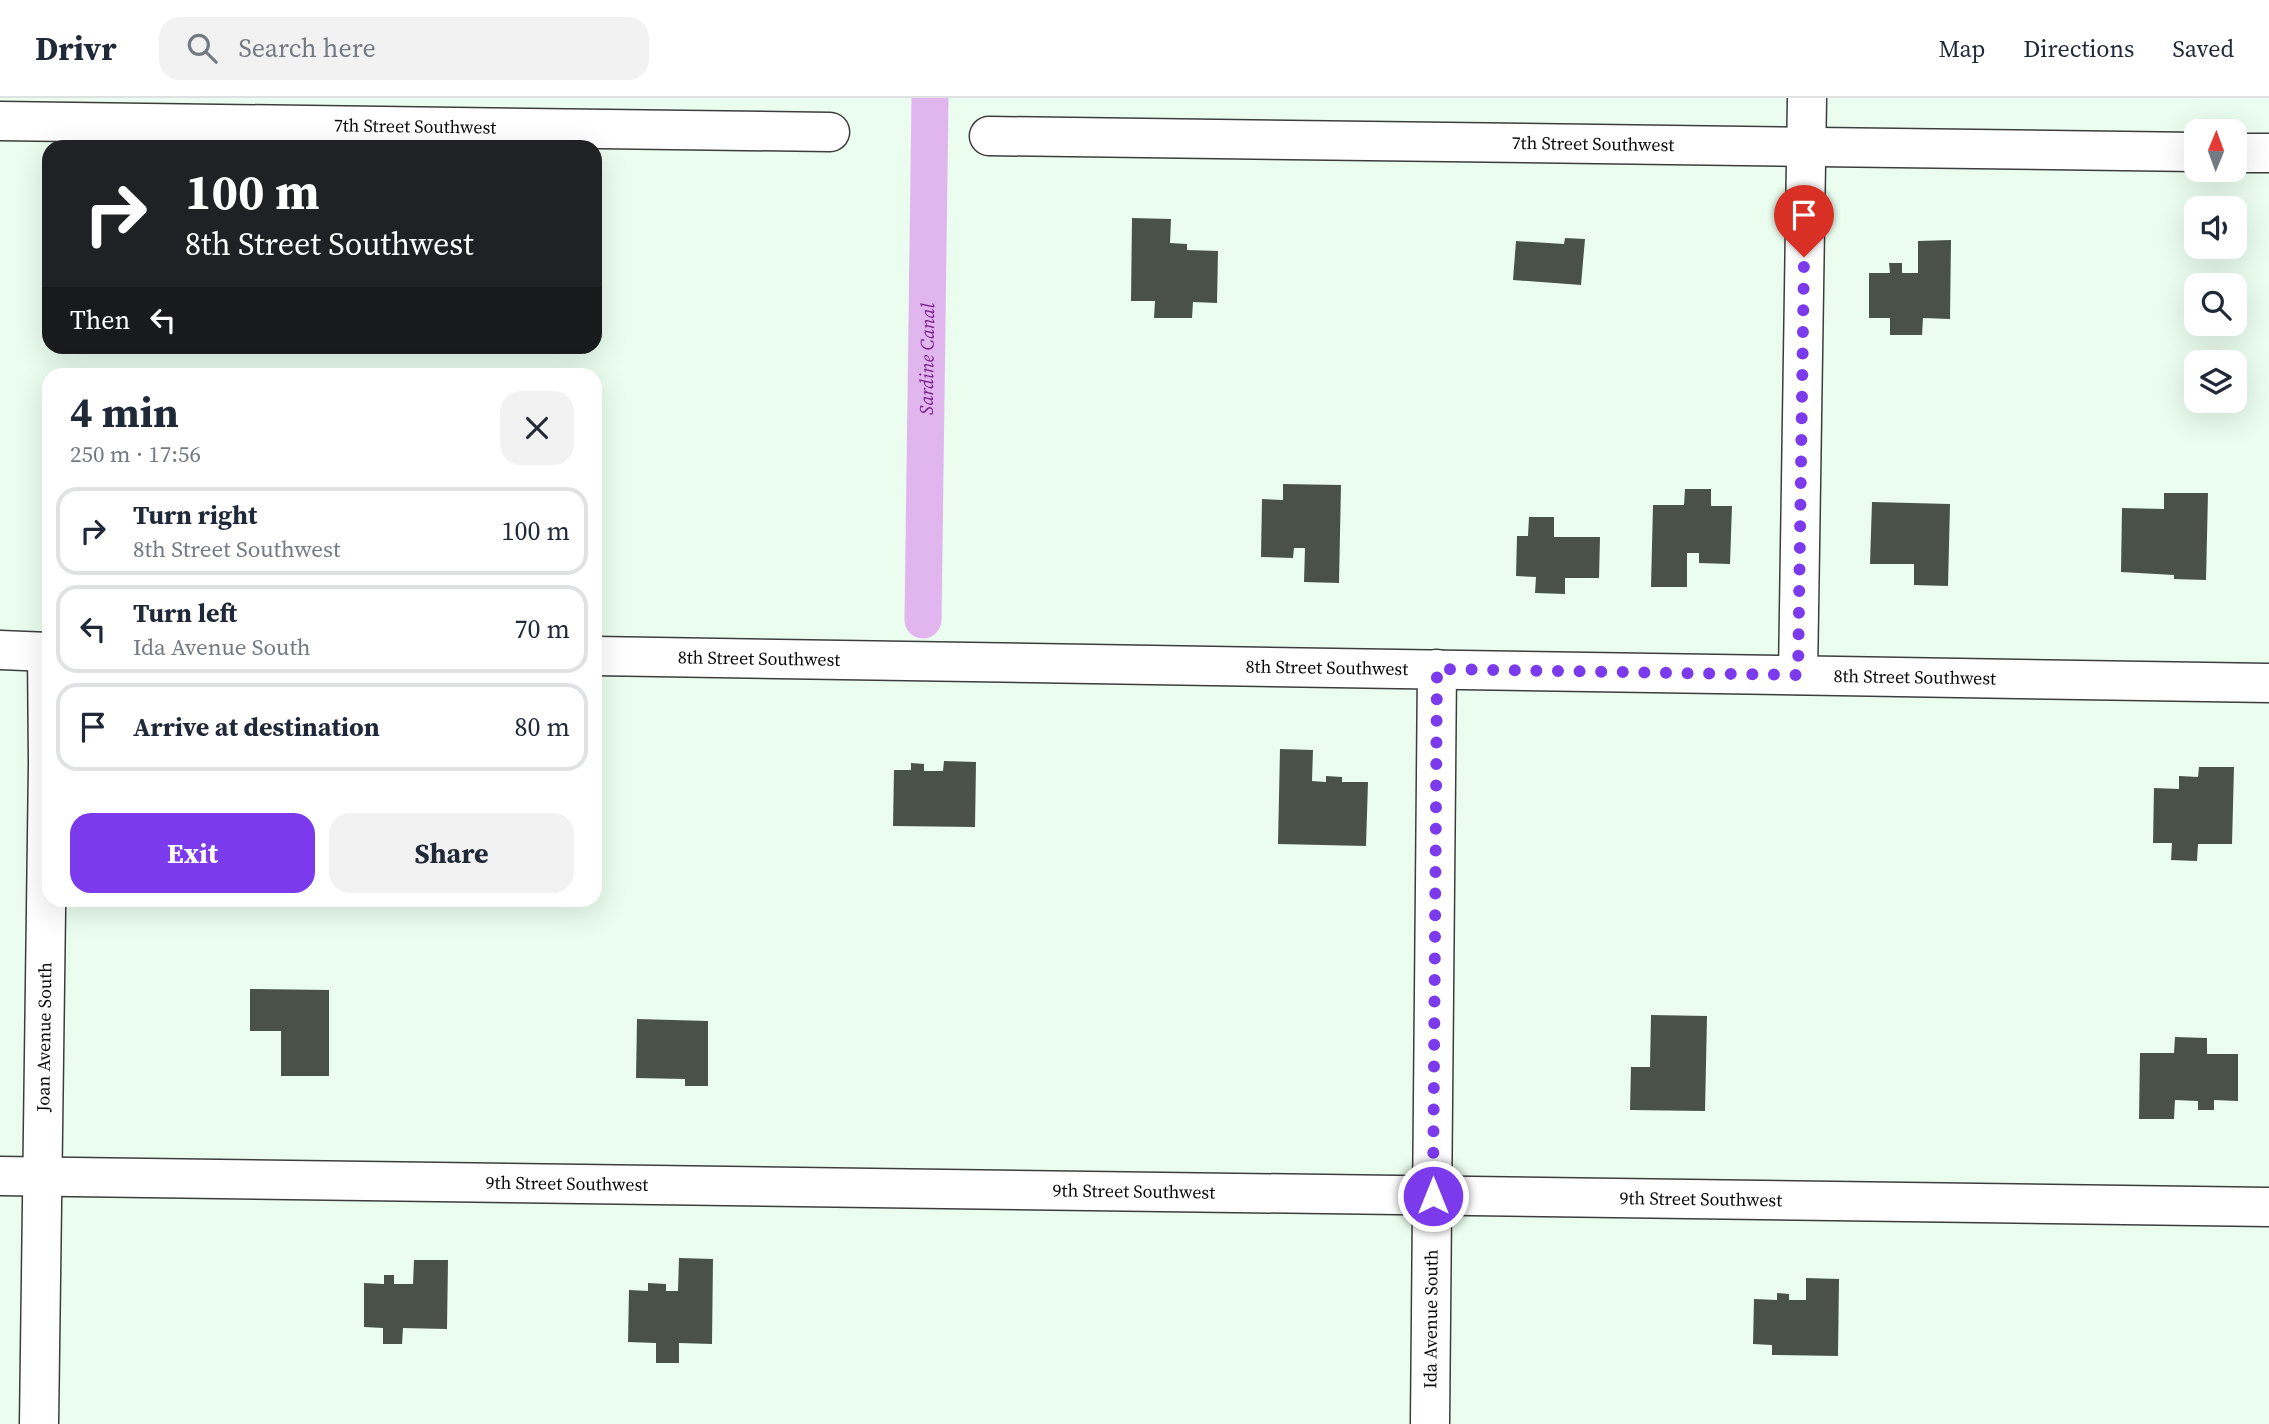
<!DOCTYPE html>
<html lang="en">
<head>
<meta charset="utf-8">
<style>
  body { margin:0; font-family:"Source Serif 4",serif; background:#f2f2f3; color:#1f2937; height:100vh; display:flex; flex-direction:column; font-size:26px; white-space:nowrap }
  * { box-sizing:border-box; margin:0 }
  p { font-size:23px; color:#747a83 }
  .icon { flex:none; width:38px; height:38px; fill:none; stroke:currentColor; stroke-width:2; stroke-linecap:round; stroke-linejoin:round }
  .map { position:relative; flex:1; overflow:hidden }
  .drawer { position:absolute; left:42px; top:270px; width:560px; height:539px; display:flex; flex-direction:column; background:#fff; border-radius:21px; box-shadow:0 7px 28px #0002 }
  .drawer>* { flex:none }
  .banner { position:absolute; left:42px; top:42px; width:560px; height:214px; border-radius:21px; box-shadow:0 7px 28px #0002; background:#202124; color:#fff; overflow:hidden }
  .needle { width:46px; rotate:1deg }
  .fabs { position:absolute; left:2184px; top:21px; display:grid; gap:14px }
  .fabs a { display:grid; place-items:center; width:63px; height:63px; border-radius:14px; background:#fff; box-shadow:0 7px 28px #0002; font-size:35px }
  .pin { position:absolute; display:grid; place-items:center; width:60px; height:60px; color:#fff; margin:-72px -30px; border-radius:50% 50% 50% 0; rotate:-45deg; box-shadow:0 0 7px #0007 }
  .pin .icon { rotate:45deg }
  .me { position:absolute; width:77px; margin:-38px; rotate:0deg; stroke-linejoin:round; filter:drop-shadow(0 0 5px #0008) }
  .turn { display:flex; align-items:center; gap:24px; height:147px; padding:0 28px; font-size:32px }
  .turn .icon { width:91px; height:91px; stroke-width:2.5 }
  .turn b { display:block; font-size:49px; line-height:60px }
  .then { display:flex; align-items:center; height:66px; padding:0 28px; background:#0003; gap:14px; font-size:26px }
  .round { display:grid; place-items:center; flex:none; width:74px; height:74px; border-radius:21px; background:#f2f2f3 }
  .overview { display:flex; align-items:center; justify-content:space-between; height:119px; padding:0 28px }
  h1 { font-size:42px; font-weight:700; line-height:52px }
  .cta { display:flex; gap:14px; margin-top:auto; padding:14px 28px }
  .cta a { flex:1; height:80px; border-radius:21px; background:#7c3aed; color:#fff; font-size:28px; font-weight:700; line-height:80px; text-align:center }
  .cta a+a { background:#f2f2f3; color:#1f2937 }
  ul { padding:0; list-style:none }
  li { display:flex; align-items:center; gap:21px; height:88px; margin:0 14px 10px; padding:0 14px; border:4px solid #e0e1e3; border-radius:21px }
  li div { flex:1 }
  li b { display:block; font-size:26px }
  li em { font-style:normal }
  header { display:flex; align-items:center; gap:42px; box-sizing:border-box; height:98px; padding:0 35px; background:#fff; border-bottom:2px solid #e0e1e3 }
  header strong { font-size:33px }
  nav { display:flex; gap:38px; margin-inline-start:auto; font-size:24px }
  .search { width:490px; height:63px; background:#f2f2f3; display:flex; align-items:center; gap:18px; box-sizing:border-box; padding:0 24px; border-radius:21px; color:#747a83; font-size:26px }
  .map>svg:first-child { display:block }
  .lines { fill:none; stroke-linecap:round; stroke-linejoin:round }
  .canal { stroke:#e1b5ee; stroke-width:37 }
  .building { fill:#4a5248 }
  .minor-casing { stroke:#3d3d3d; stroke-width:41 }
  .minor { stroke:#fff; stroke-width:38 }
  .route { stroke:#7c3aed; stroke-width:12; stroke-dasharray:0 21.6 }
  .labels { text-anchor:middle; stroke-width:7; stroke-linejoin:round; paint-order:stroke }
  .street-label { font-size:18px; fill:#0a0a0a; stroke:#fff }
  .water-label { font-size:19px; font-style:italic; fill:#7b238c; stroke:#fff }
</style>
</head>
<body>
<header>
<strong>Drivr</strong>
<div class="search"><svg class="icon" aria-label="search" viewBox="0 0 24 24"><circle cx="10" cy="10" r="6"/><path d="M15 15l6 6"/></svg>Search here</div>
<nav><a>Map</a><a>Directions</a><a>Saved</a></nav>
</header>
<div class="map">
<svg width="2269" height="1326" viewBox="0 0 2269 1326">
  <rect width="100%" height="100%" fill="#eafdee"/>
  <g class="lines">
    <path class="canal" id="s1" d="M923 522 930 0"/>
  </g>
  <g class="building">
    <polygon points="1132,120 1171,121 1170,145 1187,146 1187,152 1218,153 1217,205 1193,204 1192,220 1154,220 1155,203 1131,203"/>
    <polygon points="1565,140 1585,141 1581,187 1513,182 1516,143 1564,146"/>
    <polygon points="1951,142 1950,221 1923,220 1922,237 1890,237 1890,220 1869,220 1869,175 1890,175 1889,165 1902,165 1902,175 1918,175 1918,143"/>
    <polygon points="1283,386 1341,387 1339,485 1304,484 1305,450 1294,450 1293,460 1261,459 1262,401 1283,402"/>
    <polygon points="1685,391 1711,391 1711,408 1732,408 1730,466 1699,465 1699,455 1687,455 1687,489 1651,489 1653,407 1684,407"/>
    <polygon points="2164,395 2208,395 2206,482 2174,481 2174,477 2121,474 2122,410 2164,411"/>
    <polygon points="1872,404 1950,406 1948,488 1914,487 1914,466 1870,466"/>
    <polygon points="1529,419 1554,419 1554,439 1600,439 1599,480 1565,480 1565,496 1535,495 1536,479 1516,478 1517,438 1528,438"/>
    <polygon points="1280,651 1313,652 1312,683 1326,684 1326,678 1342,679 1342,684 1368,684 1366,748 1278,746"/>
    <polygon points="944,663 976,664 975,729 893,728 894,672 911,672 911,665 924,666 924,673 943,673"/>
    <polygon points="2199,669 2234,669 2232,746 2198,746 2197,763 2171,762 2172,745 2153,745 2154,690 2179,691 2179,678 2198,679"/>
    <polygon points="250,891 329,892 329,978 281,978 281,933 250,933"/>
    <polygon points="1651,917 1707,918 1705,1013 1630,1012 1631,969 1650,969"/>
    <polygon points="637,921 708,923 708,988 685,988 685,981 636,980"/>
    <polygon points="2175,939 2207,940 2207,956 2238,956 2238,1003 2214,1002 2214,1012 2198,1012 2198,1003 2175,1002 2174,1021 2139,1021 2140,955 2174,955"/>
    <polygon points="679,1160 713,1161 712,1246 679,1245 679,1265 656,1265 656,1245 628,1244 629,1192 648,1193 648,1185 666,1186 666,1193 678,1193"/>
    <polygon points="414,1162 448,1162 447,1231 403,1230 402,1246 383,1246 383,1230 364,1229 364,1185 384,1186 384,1177 394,1177 394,1186 413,1186"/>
    <polygon points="1806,1180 1839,1181 1838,1258 1772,1257 1772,1247 1753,1246 1754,1201 1777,1202 1777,1195 1789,1196 1789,1202 1806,1202"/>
  </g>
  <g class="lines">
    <defs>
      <g id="minor">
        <path id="s2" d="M0 23 830 34"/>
        <path id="s3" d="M989 38 2196 54"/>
        <polyline points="2235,55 2269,55"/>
        <polyline points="0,552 49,554"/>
        <path id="s4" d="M595 558 2269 585"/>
        <polyline points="1798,577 1807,0"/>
        <path id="s5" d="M0 1078 2269 1109"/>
        <path id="s6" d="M39 1326 48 665 47 554"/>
        <path id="s7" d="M1430 1326 1437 571"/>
      </g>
    </defs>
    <use href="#minor" class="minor-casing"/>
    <use href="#minor" class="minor"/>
  </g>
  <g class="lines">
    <polyline class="route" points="1433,1098 1437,571 1798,577 1804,159"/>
  </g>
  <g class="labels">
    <g class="street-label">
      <text dy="6" stroke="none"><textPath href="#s2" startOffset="415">7th Street Southwest</textPath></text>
      <text dy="6" stroke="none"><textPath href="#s3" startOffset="604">7th Street Southwest</textPath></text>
      <text dy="6" stroke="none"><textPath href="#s4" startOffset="164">8th Street Southwest</textPath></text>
      <text dy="6" stroke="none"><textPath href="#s4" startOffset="732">8th Street Southwest</textPath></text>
      <text dy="6" stroke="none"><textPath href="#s4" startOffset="1320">8th Street Southwest</textPath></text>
      <text dy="6" stroke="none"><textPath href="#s6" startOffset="387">Joan Avenue South</textPath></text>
      <text dy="6" stroke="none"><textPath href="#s5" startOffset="567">9th Street Southwest</textPath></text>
      <text dy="6" stroke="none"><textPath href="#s5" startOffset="1134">9th Street Southwest</textPath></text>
      <text dy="6" stroke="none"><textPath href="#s5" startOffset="1701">9th Street Southwest</textPath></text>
      <text dy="6" stroke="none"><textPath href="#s7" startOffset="105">Ida Avenue South</textPath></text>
    </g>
    <g class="water-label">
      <text dy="7" stroke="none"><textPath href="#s1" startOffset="261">Sardine Canal</textPath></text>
    </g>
  </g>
</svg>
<div class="fabs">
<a><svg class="needle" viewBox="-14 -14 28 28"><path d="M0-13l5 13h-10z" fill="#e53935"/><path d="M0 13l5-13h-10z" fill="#747a83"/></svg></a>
<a><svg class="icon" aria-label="sound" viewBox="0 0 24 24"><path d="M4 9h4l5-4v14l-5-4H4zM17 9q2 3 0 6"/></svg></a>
<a><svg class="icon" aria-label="search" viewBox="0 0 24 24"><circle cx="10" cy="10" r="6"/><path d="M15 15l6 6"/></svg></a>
<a><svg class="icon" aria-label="layers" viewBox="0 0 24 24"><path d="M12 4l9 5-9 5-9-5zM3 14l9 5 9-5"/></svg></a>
</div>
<div class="pin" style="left:1804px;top:159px;background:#d93025"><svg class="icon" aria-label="arrive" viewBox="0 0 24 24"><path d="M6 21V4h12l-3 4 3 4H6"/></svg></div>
<svg class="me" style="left:1433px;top:1098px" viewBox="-20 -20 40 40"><circle r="17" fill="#7c3aed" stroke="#fff" stroke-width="3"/><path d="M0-11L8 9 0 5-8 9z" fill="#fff"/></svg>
<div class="banner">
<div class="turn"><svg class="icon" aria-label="right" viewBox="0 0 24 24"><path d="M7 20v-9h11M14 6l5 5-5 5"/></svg><div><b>100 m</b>8th Street Southwest</div></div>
<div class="then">Then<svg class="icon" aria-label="left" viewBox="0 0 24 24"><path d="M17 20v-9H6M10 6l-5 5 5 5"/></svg></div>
</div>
<section class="drawer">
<div class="overview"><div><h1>4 min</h1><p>250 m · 17:56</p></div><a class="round"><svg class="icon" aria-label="close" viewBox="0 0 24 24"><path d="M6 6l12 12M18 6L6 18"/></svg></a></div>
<ul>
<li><svg class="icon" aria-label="right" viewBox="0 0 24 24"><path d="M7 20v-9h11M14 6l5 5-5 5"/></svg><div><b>Turn right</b><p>8th Street Southwest</p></div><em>100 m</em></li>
<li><svg class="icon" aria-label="left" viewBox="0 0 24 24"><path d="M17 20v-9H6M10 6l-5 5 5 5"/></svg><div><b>Turn left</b><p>Ida Avenue South</p></div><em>70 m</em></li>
<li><svg class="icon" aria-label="arrive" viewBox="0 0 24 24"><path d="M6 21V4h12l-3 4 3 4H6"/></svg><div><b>Arrive at destination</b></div><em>80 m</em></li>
</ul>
<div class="cta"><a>Exit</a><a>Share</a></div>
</section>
</div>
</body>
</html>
